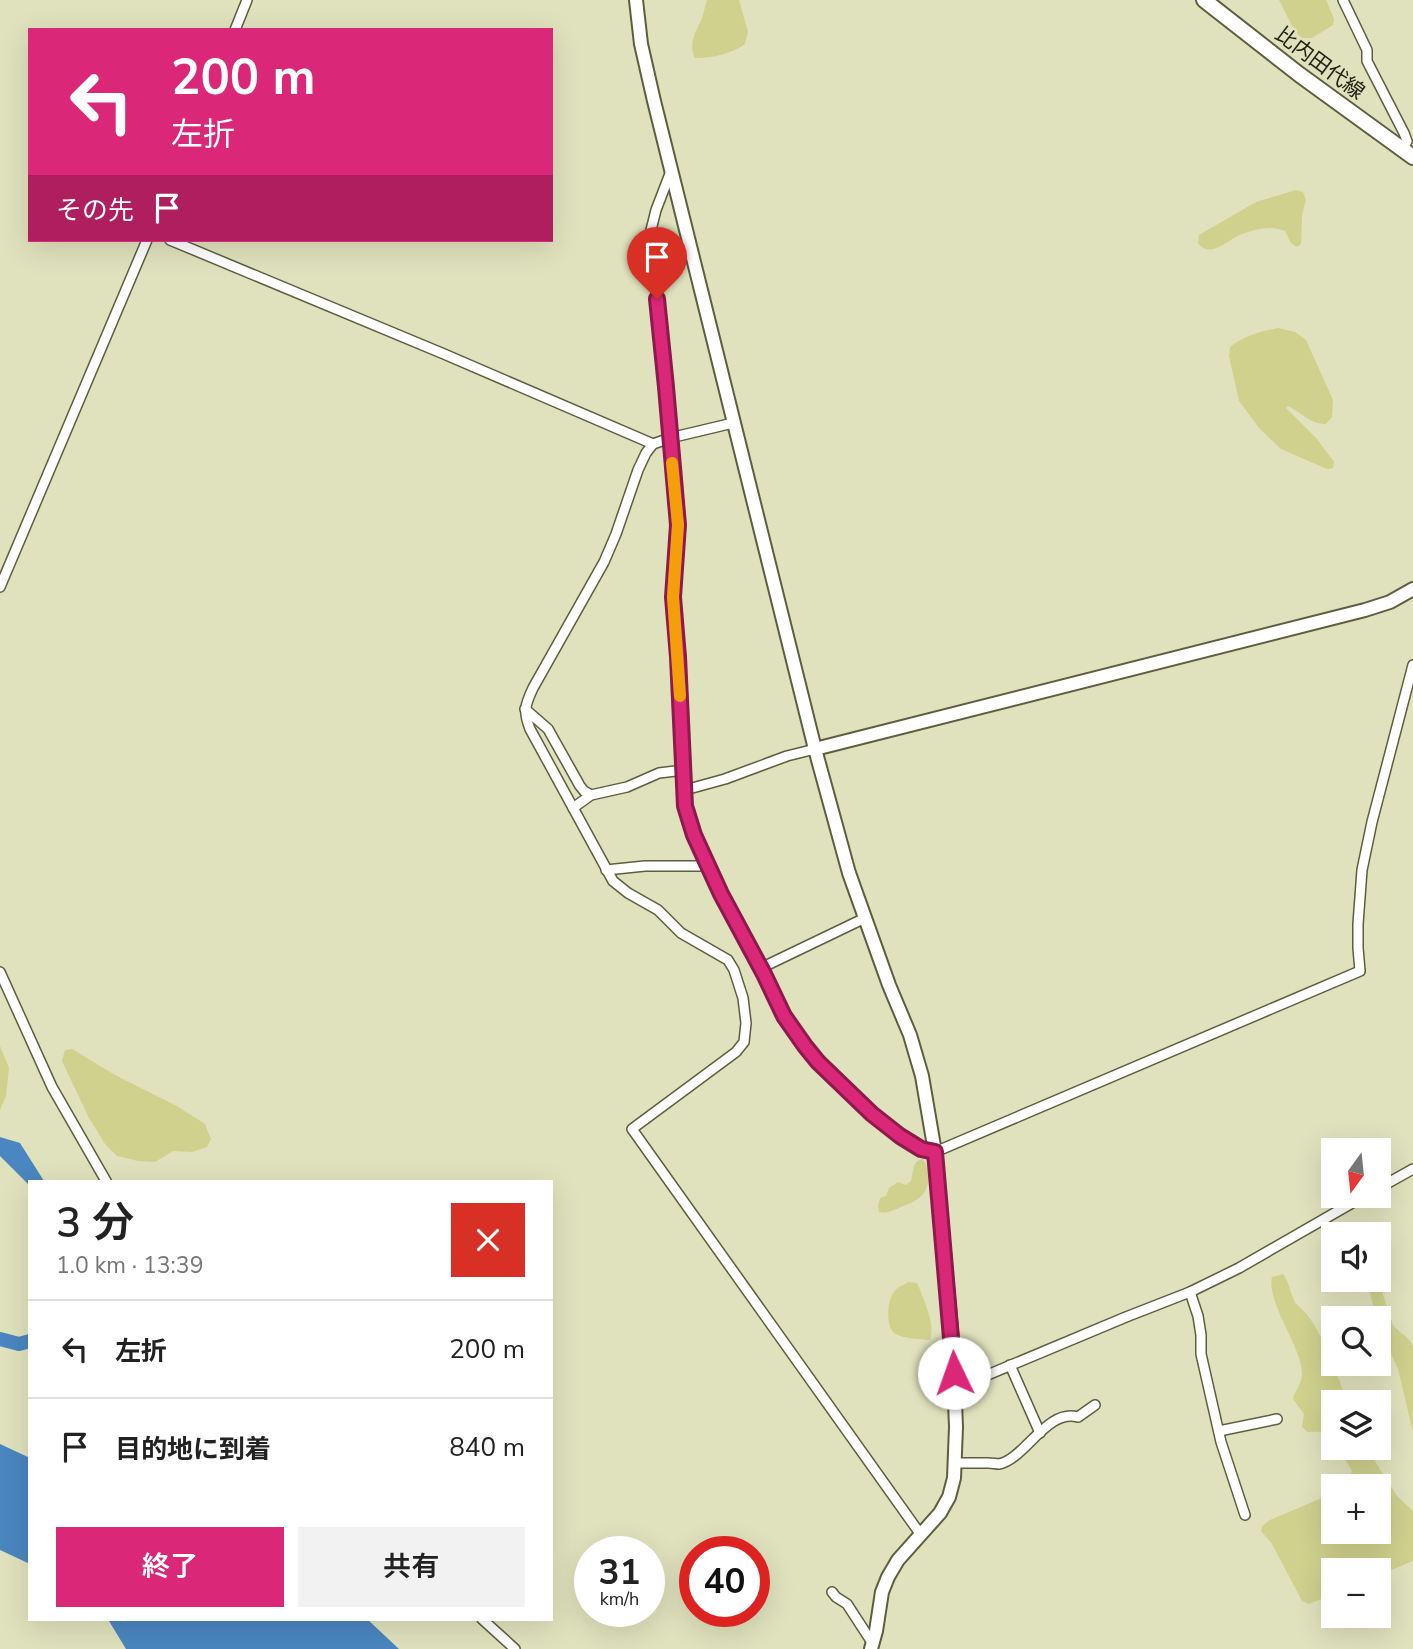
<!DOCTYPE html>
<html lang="ja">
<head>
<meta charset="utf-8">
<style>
  body { margin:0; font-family:"Nunito Sans","Noto Sans JP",sans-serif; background:#f2f2f2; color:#222; height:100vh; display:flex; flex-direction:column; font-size:26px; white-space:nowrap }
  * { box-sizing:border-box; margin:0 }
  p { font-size:23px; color:#767676 }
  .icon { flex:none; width:38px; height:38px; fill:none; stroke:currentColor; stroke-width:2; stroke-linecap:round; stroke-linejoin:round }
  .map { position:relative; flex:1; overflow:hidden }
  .side { position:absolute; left:28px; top:1180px; width:525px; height:441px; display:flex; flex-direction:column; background:#fff; border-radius:0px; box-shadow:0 7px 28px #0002 }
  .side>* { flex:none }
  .top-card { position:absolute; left:28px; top:28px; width:525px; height:214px; border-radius:0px; box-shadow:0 7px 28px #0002; background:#db2777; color:#fff; overflow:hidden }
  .needle { width:46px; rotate:195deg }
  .fabs { position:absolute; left:1321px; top:1138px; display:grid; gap:14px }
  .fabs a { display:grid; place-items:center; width:70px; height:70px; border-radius:0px; background:#fff; box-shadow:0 7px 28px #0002; font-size:35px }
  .speed { position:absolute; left:574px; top:1536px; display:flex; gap:14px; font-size:35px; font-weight:700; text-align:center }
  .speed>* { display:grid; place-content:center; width:91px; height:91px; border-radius:50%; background:#fff; box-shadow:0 7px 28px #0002; line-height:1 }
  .speed small { font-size:18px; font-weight:400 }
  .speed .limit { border:10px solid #d22; background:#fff; color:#111 }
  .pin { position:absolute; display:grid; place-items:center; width:60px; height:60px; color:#fff; margin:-72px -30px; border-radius:50% 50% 50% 0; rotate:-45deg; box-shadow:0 0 7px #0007 }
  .pin .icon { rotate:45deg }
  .me { position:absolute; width:77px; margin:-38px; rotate:357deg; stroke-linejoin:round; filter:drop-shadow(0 0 5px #0008) }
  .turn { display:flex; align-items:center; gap:24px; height:147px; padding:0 28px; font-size:32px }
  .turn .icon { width:91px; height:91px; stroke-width:2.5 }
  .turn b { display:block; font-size:49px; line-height:60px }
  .then { display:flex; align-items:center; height:66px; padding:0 28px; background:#0003; gap:14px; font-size:26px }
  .round { display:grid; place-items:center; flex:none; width:74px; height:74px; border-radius:0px; background:#f2f2f2 }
  .summary { display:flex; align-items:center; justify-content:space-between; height:119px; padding:0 28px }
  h1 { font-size:42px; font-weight:600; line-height:52px }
  .action { display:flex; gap:14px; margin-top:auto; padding:14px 28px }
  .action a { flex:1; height:80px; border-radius:0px; background:#db2777; color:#fff; font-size:28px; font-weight:600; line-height:80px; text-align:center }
  .action a+a { background:#f2f2f2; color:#222 }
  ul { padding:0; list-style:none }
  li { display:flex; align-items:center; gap:21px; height:98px; padding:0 28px; border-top:2px solid #e0e0e0 }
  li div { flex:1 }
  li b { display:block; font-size:26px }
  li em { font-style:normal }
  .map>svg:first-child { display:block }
  .green { fill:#cfd18d }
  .water { fill:#4a86c0 }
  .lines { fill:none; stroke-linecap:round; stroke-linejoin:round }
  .river { stroke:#4a86c0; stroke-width:14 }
  .street-casing { stroke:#5d5e3e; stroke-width:12 }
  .secondary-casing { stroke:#5d5e3e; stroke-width:16 }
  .primary-casing { stroke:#5d5e3e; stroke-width:18 }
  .street { stroke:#fff; stroke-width:9 }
  .secondary { stroke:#fff; stroke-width:12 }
  .primary { stroke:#fff; stroke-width:14 }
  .route-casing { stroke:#8e194d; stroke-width:18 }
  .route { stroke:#db2777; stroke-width:12 }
  .slow { stroke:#f59e0b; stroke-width:12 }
  .labels { text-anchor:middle; stroke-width:5; stroke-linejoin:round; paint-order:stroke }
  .street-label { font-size:21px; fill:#212114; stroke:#e0e2bd }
</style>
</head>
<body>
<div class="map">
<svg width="1413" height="1649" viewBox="0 0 1413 1649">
  <rect width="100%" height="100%" fill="#e0e2bd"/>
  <g class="green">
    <path d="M707 0H739L748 32 745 44C731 54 713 58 695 58 688 43 696 32 702 18 704 12 705 6 707 0Z"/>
    <polygon points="1279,0 1326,0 1334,19 1333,25 1312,38 1302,38 1294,30"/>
    <path d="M1296 190 1303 192 1306 200 1302 215 1301 244 1297 247 1291 243 1285 231C1270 225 1256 229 1242 234 1228 239 1211 260 1198 243L1199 235 1256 202Z"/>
    <path d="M1278 328 1295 332 1306 340 1333 400 1332 417 1326 424C1310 424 1302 413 1288 406L1286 408 1317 439 1334 462 1333 468 1327 469 1281 449 1260 429 1239 401 1229 356 1230 347C1245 335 1260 332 1278 328Z"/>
    <polygon points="0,1046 9,1068 6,1096 0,1110"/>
    <polygon points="72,1049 115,1075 175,1105 205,1124 211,1139 207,1147 192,1152 173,1151 155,1162 138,1161 117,1156 105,1144 89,1118 62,1061 65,1050"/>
    <path d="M922 1159C927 1164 927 1168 928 1175 930 1194 917 1201 901 1207 894 1210 887 1214 879 1212L878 1206 880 1198 886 1196 889 1188 898 1182 906 1185 911 1181 914 1166 917 1161Z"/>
    <path d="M1283 1274C1290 1283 1290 1294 1296 1304 1300 1308 1305 1311 1308 1316 1323 1335 1339 1378 1347 1402H1334L1333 1440C1325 1432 1320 1431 1308 1432L1302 1427 1304 1414 1293 1399C1295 1390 1302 1384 1302 1373 1302 1348 1266 1302 1272 1277Z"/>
    <path d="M1367 1279H1378L1393 1325C1401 1335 1407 1334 1413 1346V1432L1398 1369 1379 1328V1318H1376Z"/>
    <path d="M908 1282 917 1283C923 1297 936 1325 930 1340 920 1339 905 1339 896 1334 885 1329 887 1300 894 1292 897 1287 904 1285 908 1282Z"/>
    <polygon points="1338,1447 1366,1447 1397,1496 1413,1511 1413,1561 1379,1575 1379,1570 1334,1570 1333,1594 1309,1604 1302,1601 1272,1544 1261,1531 1262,1526 1270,1520 1329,1495 1333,1495 1334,1531 1379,1531 1379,1486 1347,1486 1352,1471"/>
  </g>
  <g class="water">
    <polygon points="0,1137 20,1143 44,1181 30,1181 30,1186 0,1156"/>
    <polygon points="0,1444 30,1458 30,1564 0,1550"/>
    <polygon points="106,1619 367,1619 399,1649 126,1649 109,1621"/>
  </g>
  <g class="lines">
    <polyline class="river" points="0,1339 19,1344 30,1341"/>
    <defs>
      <g id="street">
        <polyline points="1343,0 1367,50 1367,61 1404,133 1407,141 1403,150"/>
        <polyline points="235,30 247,0"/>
        <polyline points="671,171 656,210 651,230 678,525 673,597 678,657 685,806 694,835 713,877 738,928 764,974 784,1016 805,1046 818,1062 872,1114 899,1136 921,1149 935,1152 1360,971 1358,948 1358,924 1362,870 1372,822 1413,665"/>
        <polyline points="170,240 444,354 653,444"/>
        <path d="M733 423 670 438 653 444 646 453 638 470 616 534 604 562 533 688C525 705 523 711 530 729L613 881 628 893 658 910 681 933 728 960 734 970 743 998 746 1023 744 1042 736 1052 632 1129 921 1535"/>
        <polyline points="0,587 147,240"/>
        <polyline points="525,709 548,729 580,786 584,791 591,795"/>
        <polyline points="685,790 725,779 787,756 815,749"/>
        <polyline points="573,808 591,795 627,787 659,773 684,770"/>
        <polyline points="606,870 645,866 708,866"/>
        <polyline points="761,968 865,918"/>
        <polyline points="0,972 52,1087 106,1181"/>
        <polyline points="1379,1188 1413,1169"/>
        <polyline points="1190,1292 1198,1316 1201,1335 1201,1354 1221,1442 1245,1515"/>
        <polyline points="1010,1365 1040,1433"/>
        <polyline points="954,1389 1126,1317 1190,1292 1239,1268 1366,1195"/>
        <polyline points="1219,1431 1277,1419"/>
        <path d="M955 1463C966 1463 977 1463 988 1463 992 1463 996 1464 999 1464 1025 1459 1047 1408 1078 1417L1095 1405"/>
        <polyline points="832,1592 836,1597 847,1604 873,1644"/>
        <polyline points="482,1619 515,1649"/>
      </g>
      <g id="secondary">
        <polyline points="636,0 641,44 654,101 815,749 849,873 889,985 910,1035 922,1076 935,1152 953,1352 956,1427 954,1478 949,1497 940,1513 898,1560 888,1577 882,1592 876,1631 871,1649"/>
        <polyline points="815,749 1365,610 1390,602 1413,589"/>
      </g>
      <polyline id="primary" points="1204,0 1300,75 1413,157"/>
    </defs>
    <use href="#street" class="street-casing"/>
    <use href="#secondary" class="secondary-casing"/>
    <use href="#primary" class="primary-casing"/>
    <use href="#street" class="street"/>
    <use href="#secondary" class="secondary"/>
    <use href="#primary" class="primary"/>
  </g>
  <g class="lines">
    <defs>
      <polyline id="route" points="657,299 666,387 678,525 673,597 678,657 685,806 694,835 721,894 764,974 784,1016 805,1046 818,1062 872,1114 900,1136 921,1149 935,1152 954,1373"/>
    </defs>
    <use href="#route" class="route-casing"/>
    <use href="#route" class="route"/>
    <polyline class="slow" points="672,463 678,525 673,597 680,696"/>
  </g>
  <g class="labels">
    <g class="street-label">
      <text transform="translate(1320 63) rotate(37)" y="7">比内田代線</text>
    </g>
  </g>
</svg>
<div class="fabs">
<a><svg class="needle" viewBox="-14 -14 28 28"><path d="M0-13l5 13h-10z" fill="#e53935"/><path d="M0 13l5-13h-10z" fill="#767676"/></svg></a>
<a><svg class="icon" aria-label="sound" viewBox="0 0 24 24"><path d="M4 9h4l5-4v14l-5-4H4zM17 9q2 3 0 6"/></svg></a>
<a><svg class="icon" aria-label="search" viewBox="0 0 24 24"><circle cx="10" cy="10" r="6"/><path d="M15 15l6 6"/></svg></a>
<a><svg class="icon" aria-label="layers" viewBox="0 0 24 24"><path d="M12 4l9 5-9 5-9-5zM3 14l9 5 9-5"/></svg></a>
<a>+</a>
<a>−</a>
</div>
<div class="speed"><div>31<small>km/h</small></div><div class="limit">40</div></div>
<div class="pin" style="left:657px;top:299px;background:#d93025"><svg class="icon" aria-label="arrive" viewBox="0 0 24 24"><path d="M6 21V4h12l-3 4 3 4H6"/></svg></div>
<svg class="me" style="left:954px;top:1373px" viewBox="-20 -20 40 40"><circle r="19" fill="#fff"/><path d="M0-13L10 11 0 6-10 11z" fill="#db2777"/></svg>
<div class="top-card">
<div class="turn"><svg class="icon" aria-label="left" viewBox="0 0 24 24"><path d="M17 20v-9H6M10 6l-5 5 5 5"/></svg><div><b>200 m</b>左折</div></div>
<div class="then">その先<svg class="icon" aria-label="arrive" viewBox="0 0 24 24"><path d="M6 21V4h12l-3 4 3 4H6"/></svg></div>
</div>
<section class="side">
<div class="summary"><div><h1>3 分</h1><p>1.0 km · 13:39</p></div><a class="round" style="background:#d93025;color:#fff"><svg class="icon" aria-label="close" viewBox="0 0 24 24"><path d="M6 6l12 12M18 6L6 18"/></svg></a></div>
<ul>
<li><svg class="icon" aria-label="left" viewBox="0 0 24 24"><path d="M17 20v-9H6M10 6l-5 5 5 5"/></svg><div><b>左折</b></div><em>200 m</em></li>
<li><svg class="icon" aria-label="arrive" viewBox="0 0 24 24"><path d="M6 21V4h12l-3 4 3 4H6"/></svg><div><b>目的地に到着</b></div><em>840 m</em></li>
</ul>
<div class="action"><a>終了</a><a>共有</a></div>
</section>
</div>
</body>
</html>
